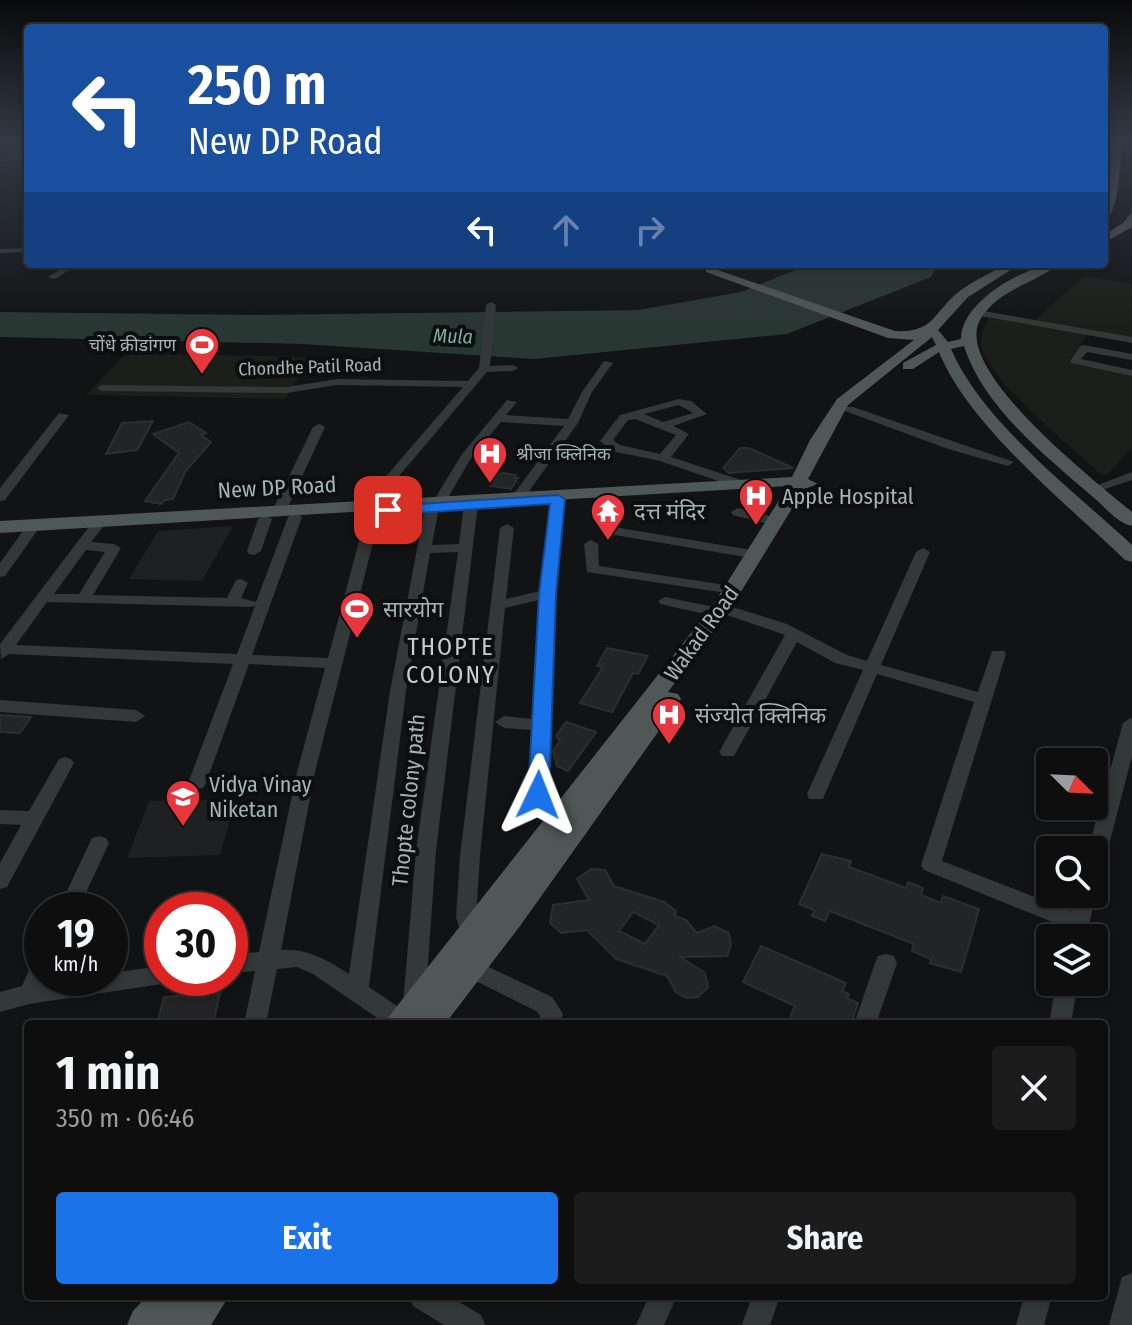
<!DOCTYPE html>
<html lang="en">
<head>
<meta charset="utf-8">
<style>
  body { margin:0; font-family:"Fira Sans Condensed","Noto Sans Devanagari",sans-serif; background:#1c1c1d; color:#f1f3f6; height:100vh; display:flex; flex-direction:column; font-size:30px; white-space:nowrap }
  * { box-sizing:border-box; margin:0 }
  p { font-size:26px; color:#9b9c9e }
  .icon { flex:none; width:44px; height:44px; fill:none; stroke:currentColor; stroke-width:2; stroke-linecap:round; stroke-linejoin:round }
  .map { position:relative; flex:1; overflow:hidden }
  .details { position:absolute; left:24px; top:1020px; width:1084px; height:280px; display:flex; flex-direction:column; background:#0e0e0f; border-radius:8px; box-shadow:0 4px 12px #0003,0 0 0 2px #2e2e2f }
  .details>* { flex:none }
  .banner { position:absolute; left:24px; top:24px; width:1084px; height:244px; border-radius:8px; box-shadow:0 4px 12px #0003,0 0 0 2px #2e2e2f; background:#1a4fa0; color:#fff; overflow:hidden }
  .needle { width:52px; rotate:114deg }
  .tools { position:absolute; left:1036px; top:748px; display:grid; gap:16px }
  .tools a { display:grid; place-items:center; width:72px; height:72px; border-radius:8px; background:#0e0e0f; box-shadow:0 4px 12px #0003,0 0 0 2px #2e2e2f; font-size:40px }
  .speed { position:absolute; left:24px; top:892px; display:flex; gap:16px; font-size:40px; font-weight:700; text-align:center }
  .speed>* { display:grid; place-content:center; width:104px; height:104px; border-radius:50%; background:#0e0e0f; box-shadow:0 4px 12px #0003,0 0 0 2px #2e2e2f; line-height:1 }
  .speed small { font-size:20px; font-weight:400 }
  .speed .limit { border:12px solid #d22; background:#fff; color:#111 }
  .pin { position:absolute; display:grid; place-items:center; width:68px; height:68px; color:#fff; margin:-34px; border-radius:16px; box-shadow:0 4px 12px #0006 }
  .me { position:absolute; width:88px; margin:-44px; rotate:2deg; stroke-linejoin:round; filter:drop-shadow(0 0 6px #0008) }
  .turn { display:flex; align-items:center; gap:28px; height:168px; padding:0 32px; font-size:36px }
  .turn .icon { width:104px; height:104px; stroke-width:2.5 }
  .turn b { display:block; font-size:56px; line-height:68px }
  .lanes { display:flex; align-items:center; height:76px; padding:0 32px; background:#0003; justify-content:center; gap:40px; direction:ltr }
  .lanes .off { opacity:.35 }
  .round { display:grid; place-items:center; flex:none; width:84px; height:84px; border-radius:8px; background:#1c1c1d }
  .overview { display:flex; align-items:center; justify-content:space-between; height:136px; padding:0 32px }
  h1 { font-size:48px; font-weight:700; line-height:60px }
  .cta { display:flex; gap:16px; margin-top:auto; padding:16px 32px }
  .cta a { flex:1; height:92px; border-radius:8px; background:#1a73e8; color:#fff; font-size:32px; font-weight:700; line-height:92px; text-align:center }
  .cta a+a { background:#1c1c1d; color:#f1f3f6 }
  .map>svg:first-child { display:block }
  .built { fill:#1e2021 }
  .green { fill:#1c1e19 }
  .water { fill:#293733 }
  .building { fill:#222425; stroke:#2c2f30; stroke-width:2; fill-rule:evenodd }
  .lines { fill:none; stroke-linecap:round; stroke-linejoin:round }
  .minor { fill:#333838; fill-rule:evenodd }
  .major { fill:#505757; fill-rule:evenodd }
  .route { fill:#1a73e8; stroke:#114b97; stroke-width:2 }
  .labels { text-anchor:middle; stroke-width:8; stroke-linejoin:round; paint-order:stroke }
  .far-poi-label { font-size:18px; fill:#a4b4b3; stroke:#0d0e0f; text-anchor:end }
  .far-street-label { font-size:18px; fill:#a4b4b3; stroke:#0d0e0f }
  .far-water-label { font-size:20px; font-style:italic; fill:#7cada1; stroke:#0d0e0f }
  .street-label { font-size:22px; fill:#a4b4b3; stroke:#0d0e0f }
  .poi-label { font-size:22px; fill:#a4b4b3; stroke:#0d0e0f; text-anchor:start }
  .neighbourhood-label { font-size:24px; letter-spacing:2px; fill:#c5d0d0; stroke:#0d0e0f }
</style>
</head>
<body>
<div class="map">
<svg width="1132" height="1325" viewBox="0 0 1132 1325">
  <rect width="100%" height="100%" fill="#121314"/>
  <g class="built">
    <polygon points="233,526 202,581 129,579 158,531"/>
    <polygon points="236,799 220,855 127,858 149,801"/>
  </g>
  <g class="green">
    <path d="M1084 276 1132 284V342L1087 335 1069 361 1132 375V447L1107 475 1099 473C1068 443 1001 391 983 353 978 341 983 329 989 318L1030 325Z"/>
    <polygon points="126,353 311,357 285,399 86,395"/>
  </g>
  <polygon class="water" points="810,264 938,264 931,277 787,334 534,359 303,344 0,337 0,312 260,315 638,310 741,292"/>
  <g class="building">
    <polygon points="153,421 137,450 106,454 122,423"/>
    <polygon points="189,422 206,433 201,435 211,442 185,472 173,499 165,500 161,504 145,501 179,453 153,434"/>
    <polygon points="740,448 749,448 793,468 729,473 723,468"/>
    <polygon points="503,473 516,475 514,478 518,478 511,489 490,486 497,475"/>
    <polygon points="607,648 648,656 638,674 633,673 612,712 580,703 603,667 597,666"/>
    <polygon points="0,715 31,717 20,733 0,732"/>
    <polygon points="566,722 596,732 568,771 557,766 553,751 560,741 556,736"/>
    <polygon points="822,854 851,861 849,867 906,888 908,882 923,888 921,895 941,903 943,896 979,909 961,972 930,963 931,959 912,951 914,944 830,911 825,921 812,916 814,910 799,904"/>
    <path d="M591 869 605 870 614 886 664 902 676 911 675 916 686 920 697 933 714 926 729 933 731 945 727 956 680 957 705 973 708 987 698 997 686 998 676 992 667 976 616 959 587 930 561 933 550 923 553 905 589 900 577 879ZM633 912 659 925 645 944 619 931Z"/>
    <polygon points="761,946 846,983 842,991 849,994 847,998 858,1003 851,1024 787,1024 795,1006 743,982"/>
    <polygon points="220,993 213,1024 157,1024 164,997"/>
  </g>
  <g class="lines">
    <g class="minor">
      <polygon points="28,151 28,155 0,163 0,159"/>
      <polygon points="28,248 28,252 0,253 0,249"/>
      <polygon points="69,264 79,264 55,279 48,277"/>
      <path d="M491 302 496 305 490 366 513 365 518 368 513 371 487 372 394 482 381 511 315 772 281 950C307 948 327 960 349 974L390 691 425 507 432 503 439 507 432 545 459 544 464 504 466 501H476L478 504 436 851 425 1004 422 1011 414 1014 406 1011 403 1004 416 851 458 552 430 553 406 691 369 987 413 1017 416 1024H386L313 974 297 967 277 969 266 1024H244L255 971 230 973V955L259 952 297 772 325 668 249 664 206 783 203 788H191L188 783 233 664 9 654 1 659 0 644 91 524H101L103 527 91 542 114 544 121 548 93 595 227 598 236 580 241 579 248 583 241 598 256 602 288 517 295 513 302 517 252 655 328 658 367 511 382 481 463 387 337 385 287 393 102 391 97 388 102 385 287 387 337 379 468 381 479 368 486 305ZM86 550 105 552 79 594H54ZM47 602 250 607 255 606 237 654 16 645Z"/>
      <polygon points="978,310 1132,337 1132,343 975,315 973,313"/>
      <polygon points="1084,345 1132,354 1132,360 1087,352 1081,359 1132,370 1132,376 1071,363 1070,361 1080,346"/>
      <polygon points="604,361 613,363 592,392 578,423 524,498 519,499 513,495 564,426 501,422 471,458 445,503 435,503 434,500 462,454 507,400 517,402 506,415 568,419 582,392"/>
      <path d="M679 399 691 401 707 414 673 426 689 434 671 457 741 480V486H733L660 461 612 451 600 441 620 415ZM679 405 693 413 663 422 644 414ZM635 419 676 435 660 454 620 445 613 440 628 420Z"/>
      <polygon points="845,407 853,407 1014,462 1008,466 948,449 845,411"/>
      <polygon points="59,413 69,415 5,500 0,501 0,488"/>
      <polygon points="319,424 325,427 286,511 279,515 274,514 272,511 313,427"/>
      <polygon points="1132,472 1132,480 1096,492 1090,488"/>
      <path d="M558 495 564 499 554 594 547 793 568 820 566 825C549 830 537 808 529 795L532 730 504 728 495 722 504 716 533 719 539 600 505 608 480 856 476 917 482 936 478 942 471 945 464 942 456 917 460 856 500 528 507 524 514 528 506 599 540 591 552 499Z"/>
      <polygon points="738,508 782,519 784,522 777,526 733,515 731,512"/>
      <polygon points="265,515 272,519 261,551 254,555 249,554 247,551 258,519"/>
      <polygon points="30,527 37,531 5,576 0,577 0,563 25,528"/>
      <polygon points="614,527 757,551 764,555 757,559 609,534 609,528"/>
      <polygon points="591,540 598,544 599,566 733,586 740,590 733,594 587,572 584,544"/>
      <polygon points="923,548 930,552 881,665 978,692 992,651 1004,651 1006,654 942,861 1071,911 1076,894 1094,894 1094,890 1096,894 1086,938 1064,938 1067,928 924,870 921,865 974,702 877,674 825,794 823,799 809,799 807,794 863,670 835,663 797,642 734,756 722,756 719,752 785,635 724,614 718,617 660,604 658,601 665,597 714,607 721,604 726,605 787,624 847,655 867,661 916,552"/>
      <polygon points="0,700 136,710 145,716 136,722 0,712"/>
      <polygon points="1132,717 1132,756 1104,864 1101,869 1094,872 1094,850 1088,850 1123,723"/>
      <polygon points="65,757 71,759 74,763 7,887 0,889 0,863 21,825 0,824 0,810 29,811 59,759"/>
      <polygon points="99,836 106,838 109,843 78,910 58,910 92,838"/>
      <polygon points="886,954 894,956 897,963 876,1024 854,1024 875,963 878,956"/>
      <polygon points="42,957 42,978 47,978 46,982 74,978 110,978 110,973 162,966 162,978 172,978 170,982 162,984 29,1004 0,1012 0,992 22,986 34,959"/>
      <polygon points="470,958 552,997 563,1014 560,1024 538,1024 540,1016 536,1011 462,974 459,967 462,960"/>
      <polygon points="1056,982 1078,982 1071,1024 1049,1024"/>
      <polygon points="1132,1273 1132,1325 1109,1325 1122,1277"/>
      <polygon points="409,1296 449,1296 481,1315 485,1325 444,1325 413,1306"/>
      <polygon points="649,1296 677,1296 664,1325 636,1325"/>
      <polygon points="752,1296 780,1296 770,1325 742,1325"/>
      <polygon points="1024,1296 1052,1296 1044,1325 1016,1325"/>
    </g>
    <g class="major">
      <path d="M1114 140H1122C1120 160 1120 212 1104 222Z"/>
      <polygon points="1132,212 1132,227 1104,243 1104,235 1123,223"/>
      <path d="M1006 264H1020L968 297 938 330 948 342 961 339C960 302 1027 264 1059 264 1034 284 998 289 980 320 952 370 1096 482 1132 512V526C1117 523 1104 506 1093 497 1046 456 983 407 964 346L951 349C983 423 1073 490 1132 545V562L1125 560C1067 504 968 425 939 352L913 369H903V363L936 345 932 337 848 405 808 479 818 484 804 489 731 608 668 692 678 694 681 699 678 704 520 926 445 1024H383L713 605 788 486 0 533V521L792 477 810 440 837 399 914 340 888 338 706 272V266L895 331C936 333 933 311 961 290 975 280 991 273 1006 264Z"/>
      <polygon points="147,1296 229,1296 211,1325 127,1325 133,1311"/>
    </g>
  </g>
  <linearGradient id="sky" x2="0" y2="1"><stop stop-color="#0a0a0b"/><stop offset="0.43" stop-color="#333945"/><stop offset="1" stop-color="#333945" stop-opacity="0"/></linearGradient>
  <rect width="1132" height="326" fill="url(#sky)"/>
  <polygon class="route" points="558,495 565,499 556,594 549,795 538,803 528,795 539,594 550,504 388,515 381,510 388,506"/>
  <defs>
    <symbol id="stadium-pin" viewBox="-11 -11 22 30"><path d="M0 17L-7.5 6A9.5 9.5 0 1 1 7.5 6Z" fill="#e8363e" stroke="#0d0e0f"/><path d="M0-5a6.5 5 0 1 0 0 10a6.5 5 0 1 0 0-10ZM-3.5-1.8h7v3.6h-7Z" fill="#fff"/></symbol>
    <symbol id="hospital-pin" viewBox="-11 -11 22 30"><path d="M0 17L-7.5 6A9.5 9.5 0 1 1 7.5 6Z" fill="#e8363e" stroke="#0d0e0f"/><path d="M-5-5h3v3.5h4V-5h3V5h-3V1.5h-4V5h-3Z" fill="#fff"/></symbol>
    <symbol id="temple-pin" viewBox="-11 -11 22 30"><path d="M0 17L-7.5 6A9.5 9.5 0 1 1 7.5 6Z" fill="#e8363e" stroke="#0d0e0f"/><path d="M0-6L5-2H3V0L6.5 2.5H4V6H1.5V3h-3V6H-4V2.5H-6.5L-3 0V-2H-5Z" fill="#fff"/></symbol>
    <symbol id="school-pin" viewBox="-11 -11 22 30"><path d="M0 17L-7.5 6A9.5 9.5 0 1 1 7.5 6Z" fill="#e8363e" stroke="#0d0e0f"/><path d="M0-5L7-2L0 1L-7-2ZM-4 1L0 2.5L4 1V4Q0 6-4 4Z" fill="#fff"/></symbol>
  </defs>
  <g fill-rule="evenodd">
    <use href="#stadium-pin" x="182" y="325" width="40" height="54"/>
    <use href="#hospital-pin" x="470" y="434" width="40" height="54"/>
    <use href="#hospital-pin" x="736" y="476" width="40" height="54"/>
    <use href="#temple-pin" x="588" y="491" width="40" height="54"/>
    <use href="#stadium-pin" x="337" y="589" width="40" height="54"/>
    <use href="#hospital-pin" x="649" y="695" width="40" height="54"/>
    <use href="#school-pin" x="163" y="777" width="40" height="54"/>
  </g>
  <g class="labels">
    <g class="far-poi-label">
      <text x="176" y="351">चोंधे क्रीडांगण</text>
      <text x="516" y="460" text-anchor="start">श्रीजा क्लिनिक</text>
    </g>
    <g class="far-street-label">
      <text transform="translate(310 367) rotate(-2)" y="6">Chondhe Patil Road</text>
    </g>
    <g class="far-water-label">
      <text transform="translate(453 336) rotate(2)" y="7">Mula</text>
    </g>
    <g class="street-label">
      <text transform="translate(277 487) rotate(-3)" y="8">New DP Road</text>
      <text transform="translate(701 633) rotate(-54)" y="8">Wakad Road</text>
      <text transform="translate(408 800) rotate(-84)" y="8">Thopte colony path</text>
    </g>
    <g class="poi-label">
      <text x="782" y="504">Apple Hospital</text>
      <text x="634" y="519">दत्त मंदिर</text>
      <text x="383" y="617">सारयोग</text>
      <text x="695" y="723">संज्योत क्लिनिक</text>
      <text x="209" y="792">Vidya Vinay<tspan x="209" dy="25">Niketan</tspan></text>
    </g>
    <g class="neighbourhood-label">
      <text x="451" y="655">THOPTE<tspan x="451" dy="28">COLONY</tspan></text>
    </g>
  </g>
</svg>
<div class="tools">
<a><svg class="needle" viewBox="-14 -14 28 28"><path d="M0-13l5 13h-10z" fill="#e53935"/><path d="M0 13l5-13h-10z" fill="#9b9c9e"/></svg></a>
<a><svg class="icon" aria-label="search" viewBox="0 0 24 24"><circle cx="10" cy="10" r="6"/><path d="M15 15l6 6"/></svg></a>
<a><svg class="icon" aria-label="layers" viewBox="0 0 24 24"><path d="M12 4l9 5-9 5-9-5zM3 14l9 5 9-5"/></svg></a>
</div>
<div class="speed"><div>19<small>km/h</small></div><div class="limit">30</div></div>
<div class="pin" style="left:388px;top:510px;background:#d93025"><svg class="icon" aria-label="arrive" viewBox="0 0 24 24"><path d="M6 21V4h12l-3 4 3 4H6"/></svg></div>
<svg class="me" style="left:538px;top:795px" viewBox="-20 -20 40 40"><path d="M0-17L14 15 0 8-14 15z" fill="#1a73e8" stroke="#fff" stroke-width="4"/></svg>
<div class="banner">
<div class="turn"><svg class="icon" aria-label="left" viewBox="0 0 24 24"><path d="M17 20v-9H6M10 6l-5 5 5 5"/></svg><div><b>250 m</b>New DP Road</div></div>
<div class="lanes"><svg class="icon" aria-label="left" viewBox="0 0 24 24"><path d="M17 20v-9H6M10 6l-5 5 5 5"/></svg><svg class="icon off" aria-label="ahead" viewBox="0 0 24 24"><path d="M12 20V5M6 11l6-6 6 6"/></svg><svg class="icon off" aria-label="right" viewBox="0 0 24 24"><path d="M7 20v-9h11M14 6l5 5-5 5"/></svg></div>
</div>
<section class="details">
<div class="overview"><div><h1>1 min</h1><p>350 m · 06:46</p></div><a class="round"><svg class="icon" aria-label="close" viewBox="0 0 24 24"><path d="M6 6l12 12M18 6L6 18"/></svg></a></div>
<div class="cta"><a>Exit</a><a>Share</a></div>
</section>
</div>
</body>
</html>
